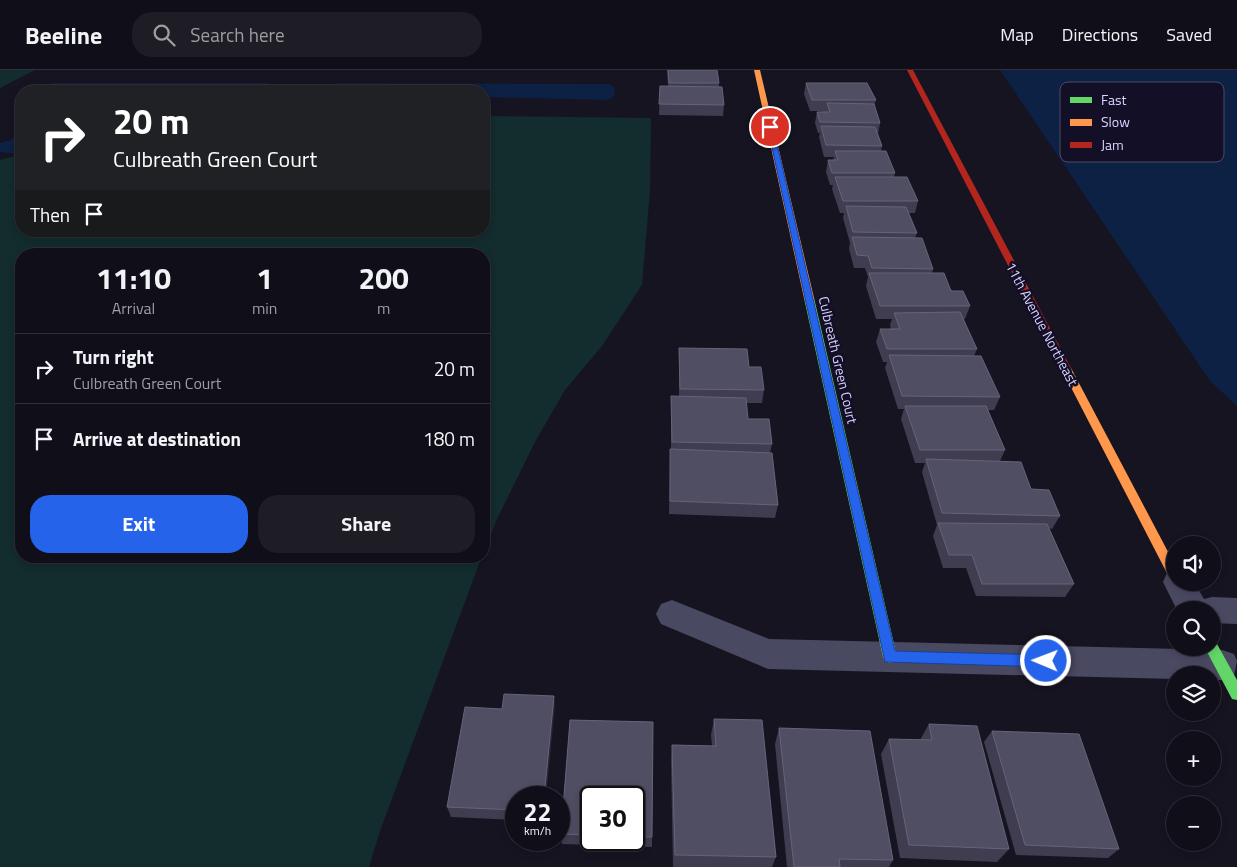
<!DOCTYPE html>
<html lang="en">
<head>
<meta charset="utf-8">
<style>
  body { margin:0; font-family:"Titillium Web",sans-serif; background:#1e1d26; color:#f1f3f6; height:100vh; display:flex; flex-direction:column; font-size:19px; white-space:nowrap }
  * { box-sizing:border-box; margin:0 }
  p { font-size:16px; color:#9c9ca2 }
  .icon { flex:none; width:28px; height:28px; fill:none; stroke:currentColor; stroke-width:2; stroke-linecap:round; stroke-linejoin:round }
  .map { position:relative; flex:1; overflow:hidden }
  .sheet { position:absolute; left:15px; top:178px; width:475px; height:315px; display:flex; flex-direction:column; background:#100f19; border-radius:20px; box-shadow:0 2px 8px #0003,0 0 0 1px #302f38 }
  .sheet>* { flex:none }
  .hud { position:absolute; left:15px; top:15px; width:475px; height:152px; border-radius:20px; box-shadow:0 2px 8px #0003,0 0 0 1px #302f38; background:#202124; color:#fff; overflow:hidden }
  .buttons { position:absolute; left:1166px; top:466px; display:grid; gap:10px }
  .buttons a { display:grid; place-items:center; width:55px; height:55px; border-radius:50%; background:#100f19; box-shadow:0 2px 8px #0003,0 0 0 1px #302f38; font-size:25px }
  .speed { position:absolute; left:505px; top:716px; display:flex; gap:10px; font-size:25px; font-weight:700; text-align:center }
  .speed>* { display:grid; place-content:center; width:65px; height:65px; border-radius:50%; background:#100f19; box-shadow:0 2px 8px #0003,0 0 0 1px #302f38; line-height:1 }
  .speed small { font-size:12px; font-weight:400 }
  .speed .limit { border:2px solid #111; border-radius:8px; background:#fff; color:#111 }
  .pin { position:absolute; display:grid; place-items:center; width:42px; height:42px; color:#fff; margin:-21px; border:2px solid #fff; border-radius:50%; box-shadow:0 1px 5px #0007 }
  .me { position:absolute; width:55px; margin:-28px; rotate:271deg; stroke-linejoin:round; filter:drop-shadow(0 0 4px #0008) }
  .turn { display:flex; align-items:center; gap:18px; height:105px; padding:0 15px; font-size:22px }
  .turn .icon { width:65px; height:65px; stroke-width:2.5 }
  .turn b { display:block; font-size:35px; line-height:42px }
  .then { display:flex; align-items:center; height:48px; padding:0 15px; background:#0003; gap:10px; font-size:19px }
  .eta { display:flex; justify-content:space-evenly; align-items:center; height:85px; text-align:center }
  .eta b { font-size:30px; font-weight:700; line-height:35px }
  .button { display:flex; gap:10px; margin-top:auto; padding:10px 15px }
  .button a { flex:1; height:58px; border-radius:20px; background:#2563eb; color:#fff; font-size:20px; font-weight:700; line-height:58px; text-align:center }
  .button a+a { background:#1e1d26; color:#f1f3f6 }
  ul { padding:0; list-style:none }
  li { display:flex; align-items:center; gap:15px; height:70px; padding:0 15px; border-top:1px solid #302f38 }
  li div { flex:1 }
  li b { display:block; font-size:19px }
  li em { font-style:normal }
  header { display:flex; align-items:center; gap:30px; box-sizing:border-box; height:70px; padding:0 25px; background:#100f19; border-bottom:1px solid #302f38 }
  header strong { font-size:24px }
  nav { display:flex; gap:28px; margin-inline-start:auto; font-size:18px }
  .search { width:350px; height:45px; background:#1e1d26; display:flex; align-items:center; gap:12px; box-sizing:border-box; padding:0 18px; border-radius:20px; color:#9c9ca2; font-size:19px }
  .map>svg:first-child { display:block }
  .green { fill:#132c2d }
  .water { fill:#0d2144 }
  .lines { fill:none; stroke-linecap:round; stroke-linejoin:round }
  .street { fill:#4a4962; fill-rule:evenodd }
  .fast { fill:#63d668; fill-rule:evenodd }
  .slow { fill:#ff974d; fill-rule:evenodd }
  .jam { fill:#b3261e; fill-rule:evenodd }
  .wall { fill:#403d50; fill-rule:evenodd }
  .shaded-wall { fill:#282635 }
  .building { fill:#504e63; stroke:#66637b }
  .route { fill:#2563eb; stroke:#184099 }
  .labels { text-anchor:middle; stroke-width:5; stroke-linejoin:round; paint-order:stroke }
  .street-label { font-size:14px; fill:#d9d4ff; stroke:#130f26 }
  .key { fill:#130f26; stroke:#4e4a67; stroke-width:1 }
  .key-label { font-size:14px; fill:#d9d4ff }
</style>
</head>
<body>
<header>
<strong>Beeline</strong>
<div class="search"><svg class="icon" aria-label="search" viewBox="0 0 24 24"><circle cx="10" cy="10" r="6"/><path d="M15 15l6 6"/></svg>Search here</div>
<nav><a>Map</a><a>Directions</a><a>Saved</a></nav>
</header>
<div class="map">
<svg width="1237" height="797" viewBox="0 0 1237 797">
  <rect width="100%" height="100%" fill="#161421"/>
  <g class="green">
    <polygon points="0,0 35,0 0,18"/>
    <polygon points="484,46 651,48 650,120 642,215 602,276 565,320 535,372 496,451 484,483 484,184 21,184 21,486 482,486 380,761 369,797 0,797 0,90 19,85 21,87 21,161 484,161"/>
  </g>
  <g class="water">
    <polygon points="1000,0 1237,0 1237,336 1210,311"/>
    <polygon points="55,13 271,13 235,21 28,21 36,17"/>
    <polygon points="336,13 610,14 615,18 614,26 608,30 484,27 484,21 354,21"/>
    <polygon points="21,61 21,87 19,85 20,84 0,82 0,73 11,70"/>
  </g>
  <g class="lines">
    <g class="street">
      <polygon points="1175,500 1175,512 1194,512 1204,529 1212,527 1237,528 1237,554 1212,553 1212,540 1177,540 1163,512 1167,503"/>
      <polygon points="672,530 769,569 1222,580 1234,584 1237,591 1234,606 1222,610 1212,610 1212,605 1175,605 1175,609 768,599 661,554 656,544 661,534"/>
    </g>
    <g class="fast">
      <polygon points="809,225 814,228 897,587 895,591 890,593 885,591 883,587 804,228"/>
      <polygon points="1212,572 1217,574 1237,610 1237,630 1232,629 1205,578 1212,578"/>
    </g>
    <g class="slow">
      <polygon points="754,0 760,0 814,228 809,231 804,228"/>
      <polygon points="1066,295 1071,298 1175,495 1175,512 1171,511 1061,298"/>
    </g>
    <polygon class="jam" points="907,0 913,0 1071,298 1070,300 1062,300 1061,298"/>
  </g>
  <g class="wall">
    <polygon points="667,0 719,13 719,17 724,35 723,46 659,45 660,16 668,16"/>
    <polygon points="806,13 876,30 874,36 880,53 878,64 882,76 881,81 895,103 894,107 918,131 915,143 909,143 917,163 915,168 933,199 932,203 970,236 965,249 963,249 977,279 974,286 1000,327 994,340 988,340 1005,380 1000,391 1060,446 1052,459 1049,458 1074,514 1065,527 976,526 966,498 943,498 933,466 937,455 922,402 925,393 915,393 901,349 904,339 898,339 885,298 887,292 883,292 876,272 880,259 891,259 890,255 892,249 876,249 866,216 868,207 865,198 854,198 849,179 850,173 843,148 844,143 840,143 832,119 833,115 830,115 826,102 828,90 833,90 834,87 824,87 819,67 820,63 818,63 815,53 817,42 826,41 810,41 804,24"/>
    <polygon points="679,278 749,297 764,320 762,333 746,333 748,349 772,374 770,383 778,435 775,448 669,444 670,392 670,379 671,379 671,326 679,326"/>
    <polygon points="555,637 516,728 516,750 451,747 447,737 502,639"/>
    <polygon points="714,649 776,787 772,797 673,797 671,690 672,675 712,676 711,665"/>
    <path d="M570 650 653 652 652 767V777L562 774 561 764ZM591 728H634V770H591Z"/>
    <polygon points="929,654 1009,779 997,792 900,788 881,684 889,669 920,670"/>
    <polygon points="779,658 893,790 889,797 787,797 775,674"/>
    <polygon points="992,661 1119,779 1108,788 1016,785 984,672"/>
  </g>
  <polygon class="shaded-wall" points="554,626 555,637 546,728 544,728"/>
  <g class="building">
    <polygon points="668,0 717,0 719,13 669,13"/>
    <polygon points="806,13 867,13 876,30 812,30"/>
    <polygon points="660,16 722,17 724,35 659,34"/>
    <polygon points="827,33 874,34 880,53 820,52 817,42 830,42"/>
    <polygon points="821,56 875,57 882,76 826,75"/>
    <polygon points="835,81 886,81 895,103 832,103 828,90 838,90"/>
    <polygon points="835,107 907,107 918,131 843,131"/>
    <polygon points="846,136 906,137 917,163 853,162"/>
    <polygon points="852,167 922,168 933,199 872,198 868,186 857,185"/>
    <polygon points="869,203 944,203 951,221 963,221 970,236 880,236"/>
    <polygon points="960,242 977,279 887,279 880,259 900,259 894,243"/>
    <polygon points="679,278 747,279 749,297 761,297 764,320 680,319"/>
    <polygon points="889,285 981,286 1000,327 902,326"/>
    <polygon points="671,326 746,328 748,349 769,349 772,374 672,372"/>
    <polygon points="905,336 986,336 1005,380 920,380"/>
    <polygon points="670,379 772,383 778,435 670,431"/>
    <polygon points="926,389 1021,392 1031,419 1049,420 1060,446 942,443"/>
    <polygon points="938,453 1047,454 1074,514 982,514 972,485 949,485"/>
    <polygon points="504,624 554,626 544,728 516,728 516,740 447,737 465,637 502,639"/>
    <polygon points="714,649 762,650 776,787 675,785 672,675 716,676"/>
    <polygon points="570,650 653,652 652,767 634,767 634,728 591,728 591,765 561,764"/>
    <polygon points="929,654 977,656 1009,779 909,775 889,669 932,670"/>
    <polygon points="779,658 870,661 893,790 839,789 840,797 794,797"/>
    <polygon points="992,661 1079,664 1119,779 1025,775"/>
  </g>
  <polygon class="route" points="767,55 773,57 895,581 1046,585 1051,586 1053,591 1051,595 1046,597 885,592"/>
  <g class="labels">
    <g class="street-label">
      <text transform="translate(1042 254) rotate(62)" y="5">11th Avenue Northeast</text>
      <text transform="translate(838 290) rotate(77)" y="5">Culbreath Green Court</text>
    </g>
  </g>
  <rect x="1060" y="12" width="164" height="80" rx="8" class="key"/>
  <rect x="1070" y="27" width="22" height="6" fill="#63d668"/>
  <rect x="1070" y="49" width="22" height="7" fill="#ff974d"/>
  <rect x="1070" y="72" width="22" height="6" fill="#b3261e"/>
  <g class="key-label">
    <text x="1101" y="35">Fast</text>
    <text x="1101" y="57">Slow</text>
    <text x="1101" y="80">Jam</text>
  </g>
</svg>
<div class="buttons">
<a><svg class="icon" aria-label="sound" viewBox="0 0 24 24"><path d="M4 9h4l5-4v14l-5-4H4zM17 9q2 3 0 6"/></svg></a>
<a><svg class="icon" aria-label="search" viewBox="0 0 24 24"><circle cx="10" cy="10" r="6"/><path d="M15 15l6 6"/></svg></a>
<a><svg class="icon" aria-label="layers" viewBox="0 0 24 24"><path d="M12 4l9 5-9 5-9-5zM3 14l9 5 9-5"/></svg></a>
<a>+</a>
<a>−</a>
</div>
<div class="speed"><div>22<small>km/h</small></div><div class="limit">30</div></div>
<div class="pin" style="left:770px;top:57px;background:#d93025"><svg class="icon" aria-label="arrive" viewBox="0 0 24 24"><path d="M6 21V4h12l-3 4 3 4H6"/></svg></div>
<svg class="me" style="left:1046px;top:591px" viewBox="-20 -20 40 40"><circle r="17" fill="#2563eb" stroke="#fff" stroke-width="3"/><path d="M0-11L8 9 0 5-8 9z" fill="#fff"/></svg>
<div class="hud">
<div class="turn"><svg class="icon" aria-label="right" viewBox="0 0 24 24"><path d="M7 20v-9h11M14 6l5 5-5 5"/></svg><div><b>20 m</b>Culbreath Green Court</div></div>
<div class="then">Then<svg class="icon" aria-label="arrive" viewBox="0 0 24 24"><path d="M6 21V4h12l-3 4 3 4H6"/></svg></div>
</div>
<section class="sheet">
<div class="eta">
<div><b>11:10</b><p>Arrival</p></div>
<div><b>1</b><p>min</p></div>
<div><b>200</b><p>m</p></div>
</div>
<ul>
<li><svg class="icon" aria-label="right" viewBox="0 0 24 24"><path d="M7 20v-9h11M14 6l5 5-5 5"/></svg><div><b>Turn right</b><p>Culbreath Green Court</p></div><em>20 m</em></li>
<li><svg class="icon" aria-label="arrive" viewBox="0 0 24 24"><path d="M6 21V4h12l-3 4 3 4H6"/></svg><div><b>Arrive at destination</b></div><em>180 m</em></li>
</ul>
<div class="button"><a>Exit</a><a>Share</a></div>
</section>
</div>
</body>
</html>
